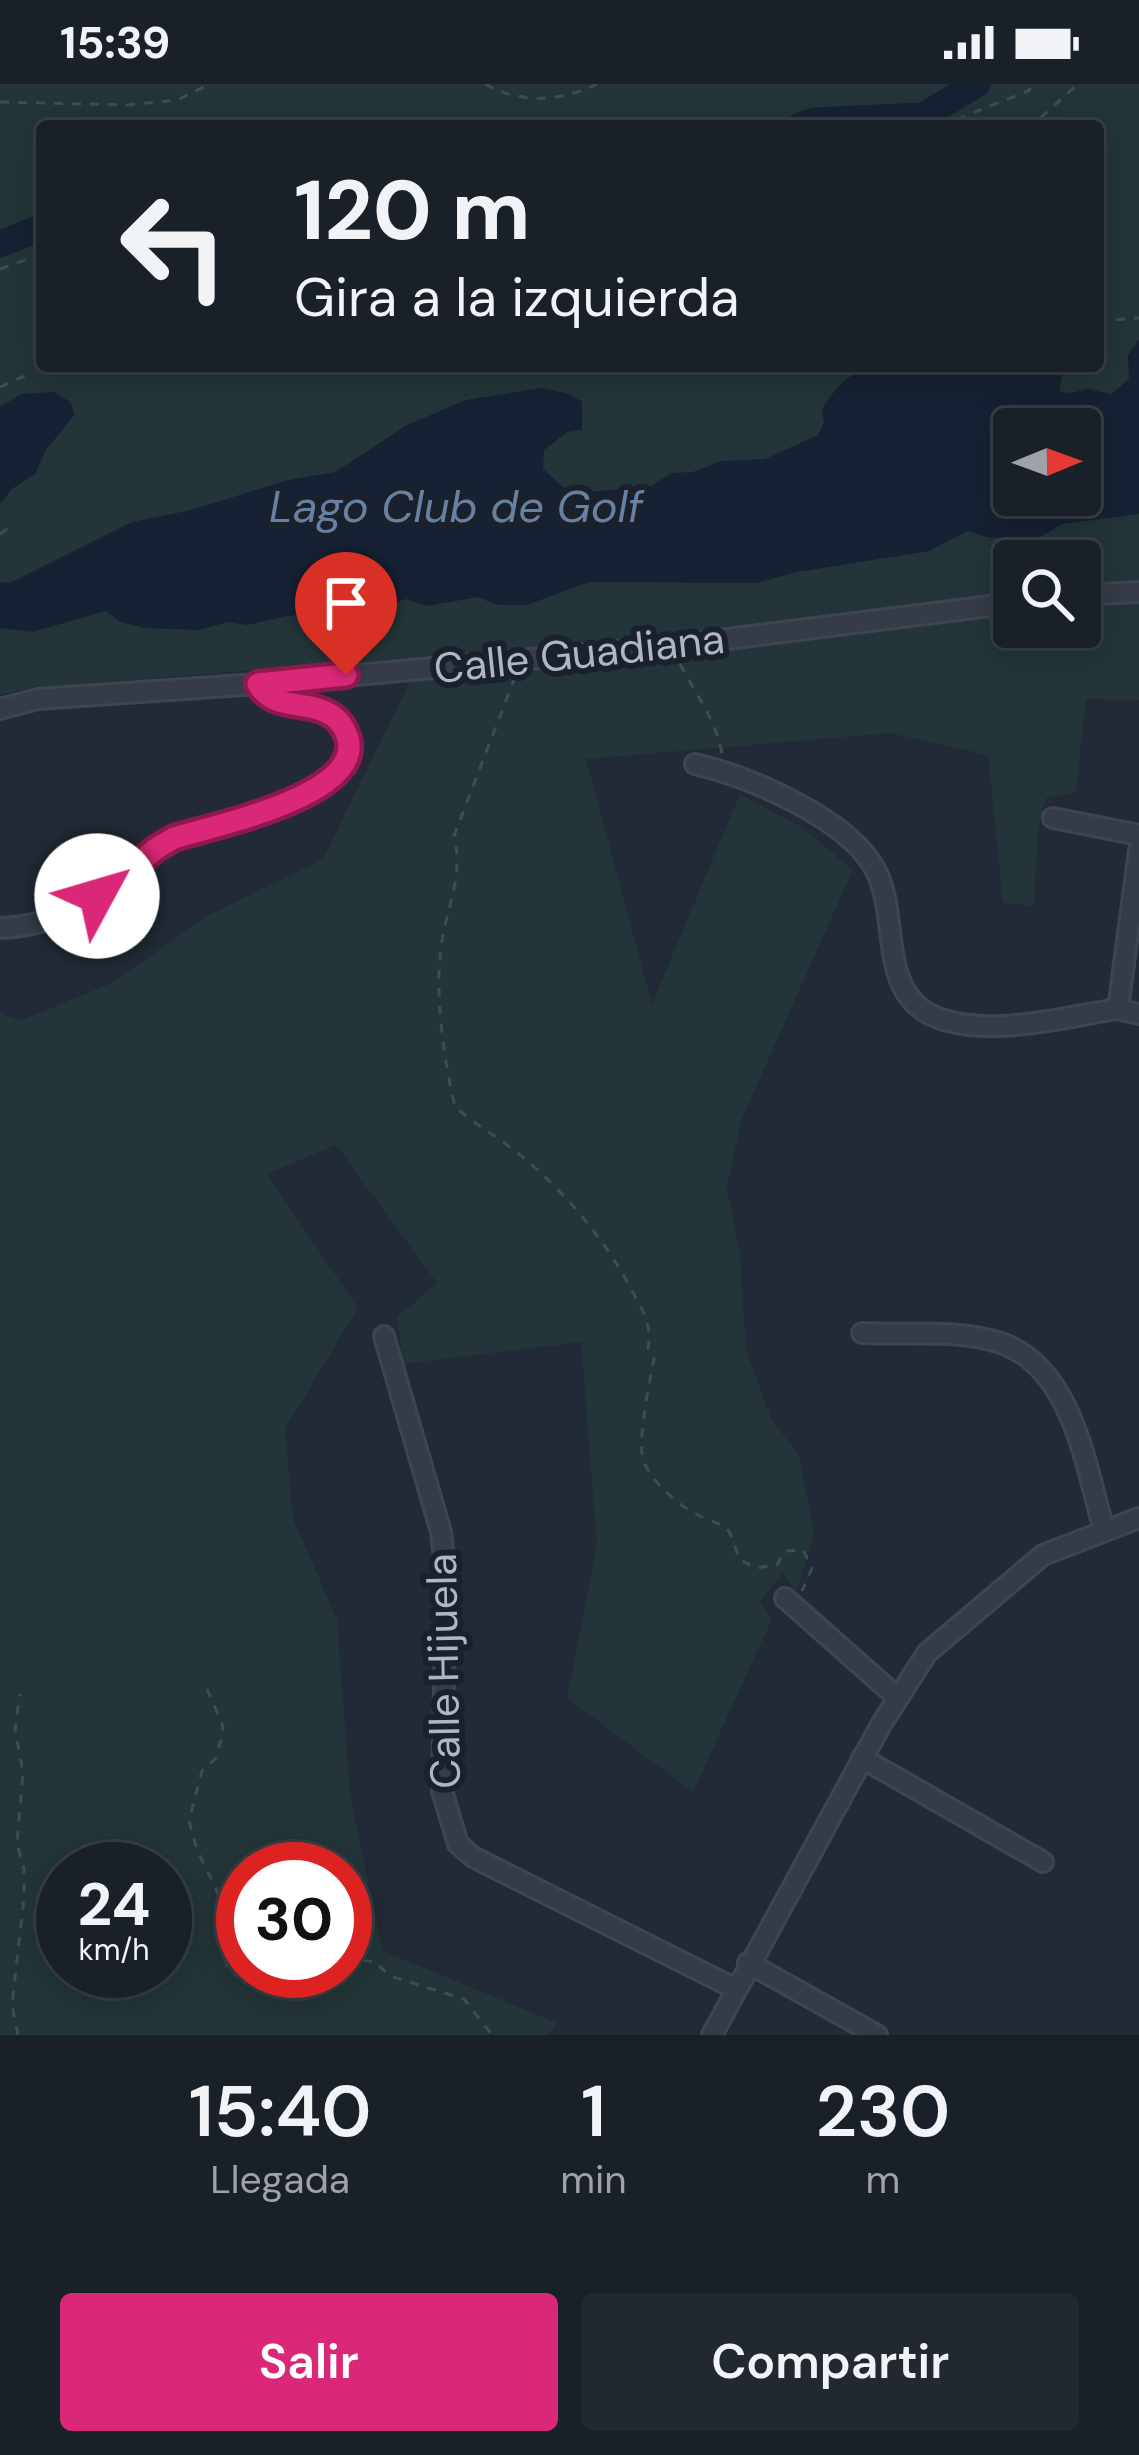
<!DOCTYPE html>
<html lang="es">
<head>
<meta charset="utf-8">
<style>
  body { margin:0; font-family:"DM Sans",sans-serif; background:#222830; color:#f1f3f6; height:100vh; display:flex; flex-direction:column; font-size:45px; white-space:nowrap }
  * { box-sizing:border-box; margin:0 }
  p { font-size:39px; color:#9fa3a8 }
  .icon { flex:none; width:66px; height:66px; fill:none; stroke:currentColor; stroke-width:2; stroke-linecap:round; stroke-linejoin:round }
  .map { position:relative; height:1951px; overflow:hidden }
  .panel { display:flex; flex-direction:column; background:#192028; flex:1 }
  .panel>* { flex:none }
  .banner { position:absolute; left:36px; top:36px; width:1068px; height:252px; border-radius:12px; box-shadow:0 6px 30px #0003,0 0 0 3px #373e45; background:#192028; color:#f1f3f6; overflow:hidden }
  .needle { width:78px; rotate:89deg }
  .fabs { position:absolute; left:993px; top:324px; display:grid; gap:24px }
  .fabs a { display:grid; place-items:center; width:108px; height:108px; border-radius:12px; background:#192028; box-shadow:0 6px 30px #0003,0 0 0 3px #373e45; font-size:60px }
  .speed { position:absolute; left:36px; top:1758px; display:flex; gap:24px; font-size:60px; font-weight:700; text-align:center }
  .speed>* { display:grid; place-content:center; width:156px; height:156px; border-radius:50%; background:#192028; box-shadow:0 6px 30px #0003,0 0 0 3px #373e45; line-height:1 }
  .speed small { font-size:30px; font-weight:400 }
  .speed .limit { border:18px solid #d22; background:#fff; color:#111 }
  .pin { position:absolute; display:grid; place-items:center; width:102px; height:102px; color:#fff; margin:-123px -51px; border-radius:50% 50% 50% 0; rotate:-45deg; box-shadow:0 0 12px #0007 }
  .pin .icon { rotate:45deg }
  .me { position:absolute; width:132px; margin:-66px; rotate:51deg; stroke-linejoin:round; filter:drop-shadow(0 0 9px #0008) }
  .turn { display:flex; align-items:center; gap:42px; height:252px; padding:0 60px; font-size:54px }
  .turn .icon { width:156px; height:156px; stroke-width:2.5 }
  .turn b { display:block; font-size:84px; line-height:102px }
  .eta { display:flex; justify-content:space-evenly; align-items:center; height:204px; text-align:center }
  .eta b { font-size:72px; font-weight:600; line-height:84px }
  .action { display:flex; gap:24px; margin-top:auto; padding:24px 60px }
  .action a { flex:1; height:138px; border-radius:12px; background:#db2777; color:#fff; font-size:48px; font-weight:600; line-height:138px; text-align:center }
  .action a+a { background:#222830; color:#f1f3f6 }
  .status { display:flex; justify-content:space-between; align-items:center; height:84px; padding:0 60px; background:#192028; direction:ltr }
  .status svg { height:33px; fill:currentColor }
  .map>svg:first-child { display:block }
  .green { fill:#233538; fill-rule:evenodd }
  .water { fill:#162133; fill-rule:evenodd }
  .lines { fill:none; stroke-linecap:round; stroke-linejoin:round }
  .river { stroke:#162133; stroke-width:27 }
  .minor-casing { stroke:#3e4551; stroke-width:24 }
  .path { stroke:#3c4e50; stroke-width:3; stroke-dasharray:9 9; stroke-linecap:butt }
  .minor { stroke:#353c47; stroke-width:18 }
  .route-casing { stroke:#8e194d; stroke-width:30 }
  .route { stroke:#db2777; stroke-width:21 }
  .labels { text-anchor:middle; stroke-width:12; stroke-linejoin:round; paint-order:stroke }
  .street-label { font-size:42px; fill:#afb7c4; stroke:#1a212c }
  .water-label { font-size:45px; font-style:italic; fill:#6981a1; stroke:#1a212c }
</style>
</head>
<body>
<div class="status"><b>15:39</b><svg viewBox="0 0 49 12"><path d="M0 12V9h3v3zM5 12V6h3v6zM10 12V3h3v9zM15 12V0h3v12zM26 1h20v11H26zM47 4h2v5h-2z"/></svg></div>
<div class="map">
<svg width="1139" height="1951" viewBox="0 0 1139 1951">
  <rect width="100%" height="100%" fill="#212a36"/>
  <path class="green" d="M0 0H1139V616L1086 615 1076 708 1046 714 1038 744 1034 822 1003 819 988 671 890 649 586 675 652 920 740 710 802 743 853 786 742 1034 727 1103 740 1170 746 1266 771 1334 799 1372 814 1449 797 1507 782 1489 760 1518 772 1535 693 1708 567 1614 597 1461 581 1258 403 1280 397 1233 437 1199 336 1061 267 1090 358 1224 285 1345 293 1435 337 1535 350 1711 383 1867 557 1939 549 1951H0V929L20 937 114 898 207 832 323 775 422 573 29 604 0 611ZM42 42H1098V282H42ZM1014 345H1080V411H1014ZM1014 477H1080V543H1014ZM63 1785H165V1887H63ZM243 1785H345V1887H243Z"/>
  <g class="water">
    <path d="M1139 255V430L1062 440 1042 452 1021 456 987 453 968 447 929 467 797 488 756 499 589 498 527 521H497L478 513 427 522 406 515 377 524 287 532 247 541 228 538 198 546 145 544 120 538 106 527 32 548 0 544V499L12 498 132 438 191 426 288 396 335 388 407 341 466 316 541 304 570 310 582 318V346L567 348 544 366 543 385 565 405 588 408 651 402 672 389 693 388 721 377 765 375 818 351 824 339 822 326C862 253 917 292 980 291 994 290 1004 284 1017 282 1032 280 1049 282 1064 282L1059 307 1070 309 1088 305 1111 310 1129 295 1128 271ZM1014 345H1080V411H1014Z"/>
    <polygon points="54,308 70,318 75,330 46,366 35,390 12,405 0,420 0,323 21,310"/>
  </g>
  <g class="lines">
    <g class="river">
      <polyline points="800,42 814,37 923,32 977,0"/>
      <polyline points="0,160 42,143"/>
    </g>
    <defs>
      <g id="minor">
        <polyline points="1080,511 1139,508"/>
        <polyline points="0,625 38,615 258,600 672,562 1014,519"/>
        <path d="M695 680C750 693 847 734 875 785 902 835 874 915 944 936 997 952 1064 933 1118 925L1139 930"/>
        <polyline points="1053,734 1139,751"/>
        <path d="M0 844C85 841 108 789 174 754 215 741 363 711 348 654 344 642 337 632 324 627 301 617 272 625 258 600"/>
        <polyline points="1118,925 1139,766"/>
        <path d="M862 1249C906 1251 959 1245 1001 1259 1073 1284 1086 1384 1104 1446"/>
        <polyline points="384,1252 441,1448 446,1495 442,1707 458,1760 473,1773 734,1904"/>
        <polyline points="785,1514 898,1614"/>
        <polyline points="862,1674 1043,1778"/>
        <polyline points="748,1879 877,1951"/>
        <polyline points="712,1951 882,1639 927,1569 1043,1471 1139,1434"/>
      </g>
    </defs>
    <use href="#minor" class="minor-casing"/>
    <g class="path">
      <path d="M485 0C521 20 560 18 597 0"/>
      <polyline points="0,18 128,21 177,16 210,0"/>
      <polyline points="940,42 1028,7 1034,0"/>
      <polyline points="1025,42 1038,36 1078,0"/>
      <polyline points="0,185 42,170"/>
      <polyline points="1098,237 1139,234"/>
      <polyline points="0,303 31,289"/>
      <polyline points="0,450 13,441"/>
      <path d="M680 580C697 612 717 638 722 670"/>
      <path d="M515 593 454 752C465 795 443 830 440 873 436 920 444 976 455 1023 476 1041 501 1055 523 1073 566 1110 603 1153 630 1203 641 1223 653 1241 648 1264L654 1275C650 1296 636 1360 644 1378 652 1398 679 1422 698 1431 731 1447 726 1435 739 1475L755 1484 777 1481 785 1467 803 1466 812 1484 802 1507"/>
      <path d="M207 1605 223 1642 222 1652 216 1674 202 1687 189 1737 197 1766 218 1809 221 1859 228 1886C252 1902 266 1907 290 1887"/>
      <polyline points="345,1874 375,1878 390,1892 464,1915 492,1951"/>
      <polyline points="18,1951 12,1921 24,1813 24,1784 17,1760 23,1688 15,1645 20,1610"/>
    </g>
    <use href="#minor" class="minor"/>
  </g>
  <g class="lines">
    <defs>
      <path id="route" d="M97 812 157 764 174 754C215 741 363 712 348 654 345 645 340 637 333 632 309 615 274 628 258 600L346 591"/>
    </defs>
    <use href="#route" class="route-casing"/>
    <use href="#route" class="route"/>
  </g>
  <g class="labels">
    <g class="street-label">
      <text transform="translate(579 569) rotate(-6)" y="15">Calle Guadiana</text>
      <text transform="translate(443 1587) rotate(-91)" y="15">Calle Hijuela</text>
    </g>
    <g class="water-label">
      <text x="456" y="438">Lago Club de Golf</text>
    </g>
  </g>
</svg>
<div class="fabs">
<a><svg class="needle" viewBox="-14 -14 28 28"><path d="M0-13l5 13h-10z" fill="#e53935"/><path d="M0 13l5-13h-10z" fill="#9fa3a8"/></svg></a>
<a><svg class="icon" aria-label="search" viewBox="0 0 24 24"><circle cx="10" cy="10" r="6"/><path d="M15 15l6 6"/></svg></a>
</div>
<div class="speed"><div>24<small>km/h</small></div><div class="limit">30</div></div>
<div class="pin" style="left:346px;top:591px;background:#d93025"><svg class="icon" aria-label="arrive" viewBox="0 0 24 24"><path d="M6 21V4h12l-3 4 3 4H6"/></svg></div>
<svg class="me" style="left:97px;top:812px" viewBox="-20 -20 40 40"><circle r="19" fill="#fff"/><path d="M0-13L10 11 0 6-10 11z" fill="#db2777"/></svg>
<div class="banner">
<div class="turn"><svg class="icon" aria-label="left" viewBox="0 0 24 24"><path d="M17 20v-9H6M10 6l-5 5 5 5"/></svg><div><b>120 m</b>Gira a la izquierda</div></div>
</div>
</div>
<section class="panel">
<div class="eta">
<div><b>15:40</b><p>Llegada</p></div>
<div><b>1</b><p>min</p></div>
<div><b>230</b><p>m</p></div>
</div>
<div class="action"><a>Salir</a><a>Compartir</a></div>
</section>
</body>
</html>
